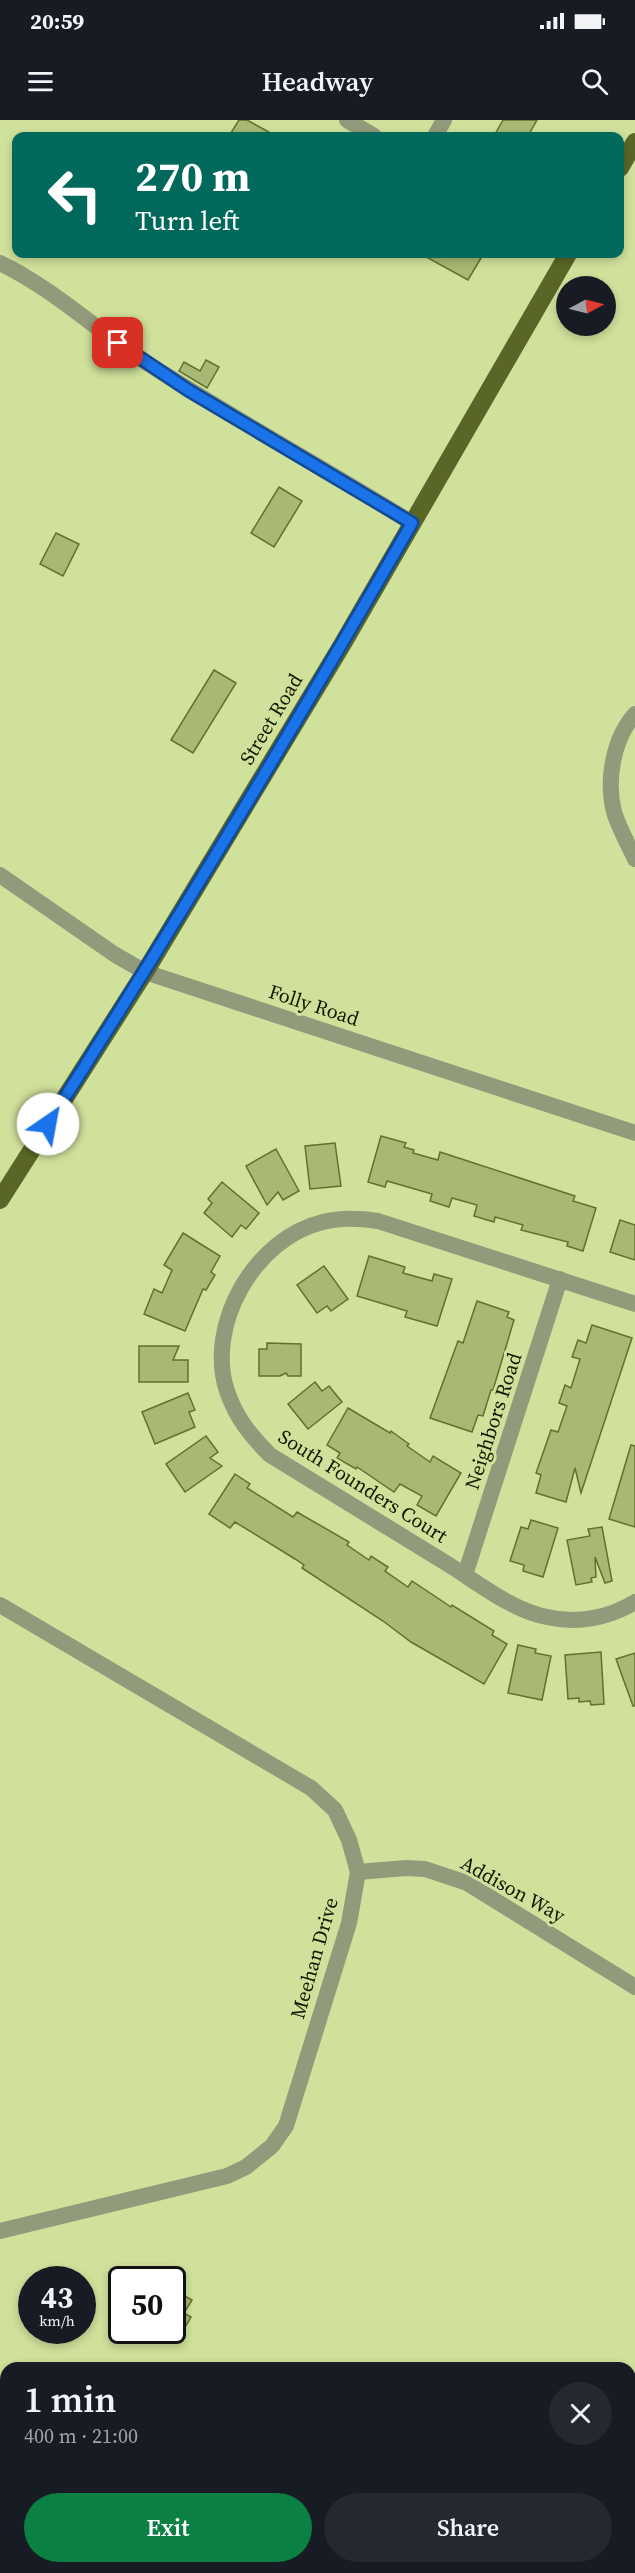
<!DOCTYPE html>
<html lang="en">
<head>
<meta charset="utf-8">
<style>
  body { margin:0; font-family:"Source Serif 4",serif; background:#242831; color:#f1f3f6; height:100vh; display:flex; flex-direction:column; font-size:22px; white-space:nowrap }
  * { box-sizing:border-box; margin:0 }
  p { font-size:20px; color:#9ea1a6 }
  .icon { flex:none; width:33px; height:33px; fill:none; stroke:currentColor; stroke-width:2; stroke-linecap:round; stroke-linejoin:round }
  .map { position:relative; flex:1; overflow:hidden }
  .sheet { position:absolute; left:0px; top:2242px; width:636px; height:212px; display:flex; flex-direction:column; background:#171b24; border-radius:18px 18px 0 0; box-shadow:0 3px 9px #0003 }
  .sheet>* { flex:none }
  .top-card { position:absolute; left:12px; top:12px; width:612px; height:126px; border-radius:12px; box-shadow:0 3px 9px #0003; background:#00695c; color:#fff; overflow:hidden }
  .needle { width:39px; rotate:83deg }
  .tools { position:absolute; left:556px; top:156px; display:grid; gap:12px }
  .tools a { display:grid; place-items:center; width:60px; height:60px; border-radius:50%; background:#171b24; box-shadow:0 3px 9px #0003; font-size:30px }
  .speed { position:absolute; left:18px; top:2146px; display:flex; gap:12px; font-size:30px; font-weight:700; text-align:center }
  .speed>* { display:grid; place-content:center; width:78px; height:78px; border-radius:50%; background:#171b24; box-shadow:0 3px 9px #0003; line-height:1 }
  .speed small { font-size:15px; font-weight:400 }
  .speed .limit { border:3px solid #111; border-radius:9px; background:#fff; color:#111 }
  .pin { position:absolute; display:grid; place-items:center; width:51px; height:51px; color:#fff; margin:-26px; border-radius:12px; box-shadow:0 3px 9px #0006 }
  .me { position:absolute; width:66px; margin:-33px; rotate:33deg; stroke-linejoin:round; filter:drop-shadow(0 0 4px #0008) }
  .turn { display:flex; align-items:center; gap:21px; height:126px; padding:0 24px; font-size:27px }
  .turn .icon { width:78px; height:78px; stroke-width:2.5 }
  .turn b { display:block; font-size:42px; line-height:51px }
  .round { display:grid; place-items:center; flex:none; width:63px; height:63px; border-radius:32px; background:#242831 }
  .summary { display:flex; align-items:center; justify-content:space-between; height:102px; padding:0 24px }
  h1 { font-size:36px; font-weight:600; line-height:45px }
  .cta { display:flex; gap:12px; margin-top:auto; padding:12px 24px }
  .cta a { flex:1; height:69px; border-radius:36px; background:#0b8043; color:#fff; font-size:24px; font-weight:600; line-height:69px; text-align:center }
  .cta a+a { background:#242831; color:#f1f3f6 }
  .status { display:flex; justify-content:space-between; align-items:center; height:42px; padding:0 30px; background:#171b24; direction:ltr }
  .status svg { height:16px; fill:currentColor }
  header { display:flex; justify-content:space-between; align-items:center; height:78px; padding:0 24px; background:#171b24; font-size:27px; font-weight:600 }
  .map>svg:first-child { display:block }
  .building { fill:#a7b974; stroke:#62712e; stroke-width:1.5 }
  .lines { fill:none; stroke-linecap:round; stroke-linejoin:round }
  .minor { stroke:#919a7a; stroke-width:16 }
  .major { stroke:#596627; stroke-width:18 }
  .route-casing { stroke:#114b97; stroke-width:15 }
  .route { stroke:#1a73e8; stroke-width:10 }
  .labels { text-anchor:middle; stroke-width:6; stroke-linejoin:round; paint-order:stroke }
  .street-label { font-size:20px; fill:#141900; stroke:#cfe19b }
</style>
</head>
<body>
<div class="status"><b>20:59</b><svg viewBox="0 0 49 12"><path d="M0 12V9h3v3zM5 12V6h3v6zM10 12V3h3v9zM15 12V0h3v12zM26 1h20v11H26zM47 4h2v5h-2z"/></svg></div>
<header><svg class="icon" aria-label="menu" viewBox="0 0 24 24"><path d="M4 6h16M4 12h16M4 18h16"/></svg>Headway<svg class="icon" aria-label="search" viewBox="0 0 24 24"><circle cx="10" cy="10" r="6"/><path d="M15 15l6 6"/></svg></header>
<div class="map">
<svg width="635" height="2453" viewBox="0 0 635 2453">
  <rect width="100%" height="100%" fill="#cfe19b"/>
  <g class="building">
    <polygon points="239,0 247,0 276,16 229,16"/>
    <polygon points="503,0 537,0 528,16 494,16"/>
    <polygon points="421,134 473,134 481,138 468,160"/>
    <polygon points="206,240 219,247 207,268 179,251 184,242 200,251"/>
    <polygon points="279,367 302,381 274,427 251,413"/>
    <polygon points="56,413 79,424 63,456 40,444"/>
    <polygon points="214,550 236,563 193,633 171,620"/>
    <polygon points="381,1016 406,1023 404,1027 414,1030 413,1033 438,1040 440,1032 575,1076 573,1081 596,1088 583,1131 567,1126 568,1122 521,1110 523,1105 495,1097 494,1102 474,1096 477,1085 452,1078 449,1087 430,1081 432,1074 387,1061 385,1067 368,1062"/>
    <polygon points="335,1023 341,1066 310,1069 305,1026"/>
    <polygon points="276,1029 299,1071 283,1080 278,1072 267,1085 246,1046"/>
    <polygon points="222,1062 259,1093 246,1109 241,1105 232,1117 204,1093 212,1083 208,1079"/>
    <polygon points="620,1100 635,1105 635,1140 610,1132"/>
    <polygon points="183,1113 220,1136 211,1152 215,1155 206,1170 203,1169 185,1211 144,1194 154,1169 162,1173 172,1150 164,1145"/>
    <polygon points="369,1136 405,1147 403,1153 432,1161 434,1154 452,1159 437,1206 405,1197 407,1191 357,1176"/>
    <polygon points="324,1146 348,1179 331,1191 327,1186 317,1193 297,1165"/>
    <polygon points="477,1181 509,1192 507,1197 514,1200 493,1270 491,1270 483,1296 478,1295 472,1312 430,1298 458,1221 463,1223"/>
    <polygon points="592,1205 632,1218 581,1373 575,1348 566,1382 536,1373 541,1355 536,1353 551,1310 558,1312 567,1286 559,1283 565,1265 571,1268 580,1239 572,1237 578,1220 586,1223"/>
    <polygon points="267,1223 301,1224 301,1256 288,1256 286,1253 280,1256 259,1256 259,1229 267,1229"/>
    <polygon points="139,1226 179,1226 173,1240 188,1240 188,1262 139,1262"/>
    <polygon points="315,1262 322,1271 329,1266 342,1282 308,1309 288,1284"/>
    <polygon points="188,1273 195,1290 189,1292 195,1307 155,1324 142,1292"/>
    <polygon points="348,1288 390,1313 391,1311 409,1324 407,1326 430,1342 433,1336 461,1353 436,1396 417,1385 422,1376 400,1364 394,1372 357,1347 356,1349 337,1338 340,1333 327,1325"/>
    <polygon points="206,1316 218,1332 210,1338 222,1346 185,1372 166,1344"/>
    <polygon points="631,1325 635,1326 635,1407 609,1399"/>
    <polygon points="235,1354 250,1364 247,1368 293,1397 297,1392 349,1422 347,1425 369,1440 371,1436 388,1447 385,1451 408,1467 412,1461 451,1487 452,1485 494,1511 492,1515 507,1524 484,1564 411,1522 383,1501 302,1448 304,1445 295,1439 235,1402 230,1408 209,1394"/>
    <polygon points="531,1400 558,1408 543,1457 523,1451 524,1445 510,1441 521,1407 528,1409"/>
    <polygon points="602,1407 612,1461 605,1463 595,1437 596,1457 591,1458 592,1462 576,1465 567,1420 590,1416 588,1409"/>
    <polygon points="518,1525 536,1529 535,1533 551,1536 542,1580 508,1573"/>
    <polygon points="601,1532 604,1584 591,1585 590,1581 579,1582 579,1578 568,1579 565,1535"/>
    <polygon points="635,1533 635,1586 633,1586 616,1539"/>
    <polygon points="172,2169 192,2180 184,2193 191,2197 184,2209 177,2205 172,2214"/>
  </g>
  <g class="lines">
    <g class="minor">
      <polyline points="347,0 374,16"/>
      <polyline points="435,16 444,0"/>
      <path d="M0 143C54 169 97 211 147 243 234 299 325 349 412 403"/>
      <path d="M635 594C613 619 606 660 614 692 619 708 628 724 635 739"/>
      <polyline points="0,755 114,834 145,852 635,1013"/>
      <path d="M635 1184 378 1101C359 1098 342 1097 323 1102 255 1118 205 1205 227 1271 236 1298 251 1316 270 1335 329 1371 388 1407 446 1443 477 1462 511 1490 547 1497 577 1504 609 1498 635 1482"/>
      <polyline points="465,1455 560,1159"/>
      <polyline points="0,1485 311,1668 335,1690 349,1720 358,1752 349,1803 286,2006 272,2026 246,2047 227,2056 0,2111"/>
      <polyline points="358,1752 406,1748 425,1749 467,1763 635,1867"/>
    </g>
    <g class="major">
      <polyline points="620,48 635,22"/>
      <polyline points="0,1080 145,852 342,525 568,134"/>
    </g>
  </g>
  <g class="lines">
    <defs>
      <path id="route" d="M48 1004C174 807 295 606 412 403L188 270 118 223"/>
    </defs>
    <use href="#route" class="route-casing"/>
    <use href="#route" class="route"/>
  </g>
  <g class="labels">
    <g class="street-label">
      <text transform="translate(271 599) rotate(-59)" y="7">Street Road</text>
      <text transform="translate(314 885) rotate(18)" y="7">Folly Road</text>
      <text transform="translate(493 1301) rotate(-72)" y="7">Neighbors Road</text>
      <text transform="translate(363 1366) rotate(32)" y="7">South Founders Court</text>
      <text transform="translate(513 1769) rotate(29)" y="7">Addison Way</text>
      <text transform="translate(314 1838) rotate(-74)" y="7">Meehan Drive</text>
    </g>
  </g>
</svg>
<div class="tools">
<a><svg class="needle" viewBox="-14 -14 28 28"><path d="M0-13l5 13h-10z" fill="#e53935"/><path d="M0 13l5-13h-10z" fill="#9ea1a6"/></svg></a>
</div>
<div class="speed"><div>43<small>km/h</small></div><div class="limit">50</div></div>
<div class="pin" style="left:118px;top:223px;background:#d93025"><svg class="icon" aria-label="arrive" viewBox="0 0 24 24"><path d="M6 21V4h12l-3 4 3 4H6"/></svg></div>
<svg class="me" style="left:48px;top:1004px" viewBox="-20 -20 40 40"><circle r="19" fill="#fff"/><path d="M0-13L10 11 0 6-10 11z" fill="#1a73e8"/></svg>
<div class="top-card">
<div class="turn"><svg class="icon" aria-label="left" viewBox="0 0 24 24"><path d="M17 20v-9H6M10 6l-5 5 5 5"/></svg><div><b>270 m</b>Turn left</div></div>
</div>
<section class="sheet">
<div class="summary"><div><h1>1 min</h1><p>400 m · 21:00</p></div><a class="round"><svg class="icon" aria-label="close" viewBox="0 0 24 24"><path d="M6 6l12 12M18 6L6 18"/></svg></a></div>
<div class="cta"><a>Exit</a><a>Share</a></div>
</section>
</div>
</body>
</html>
